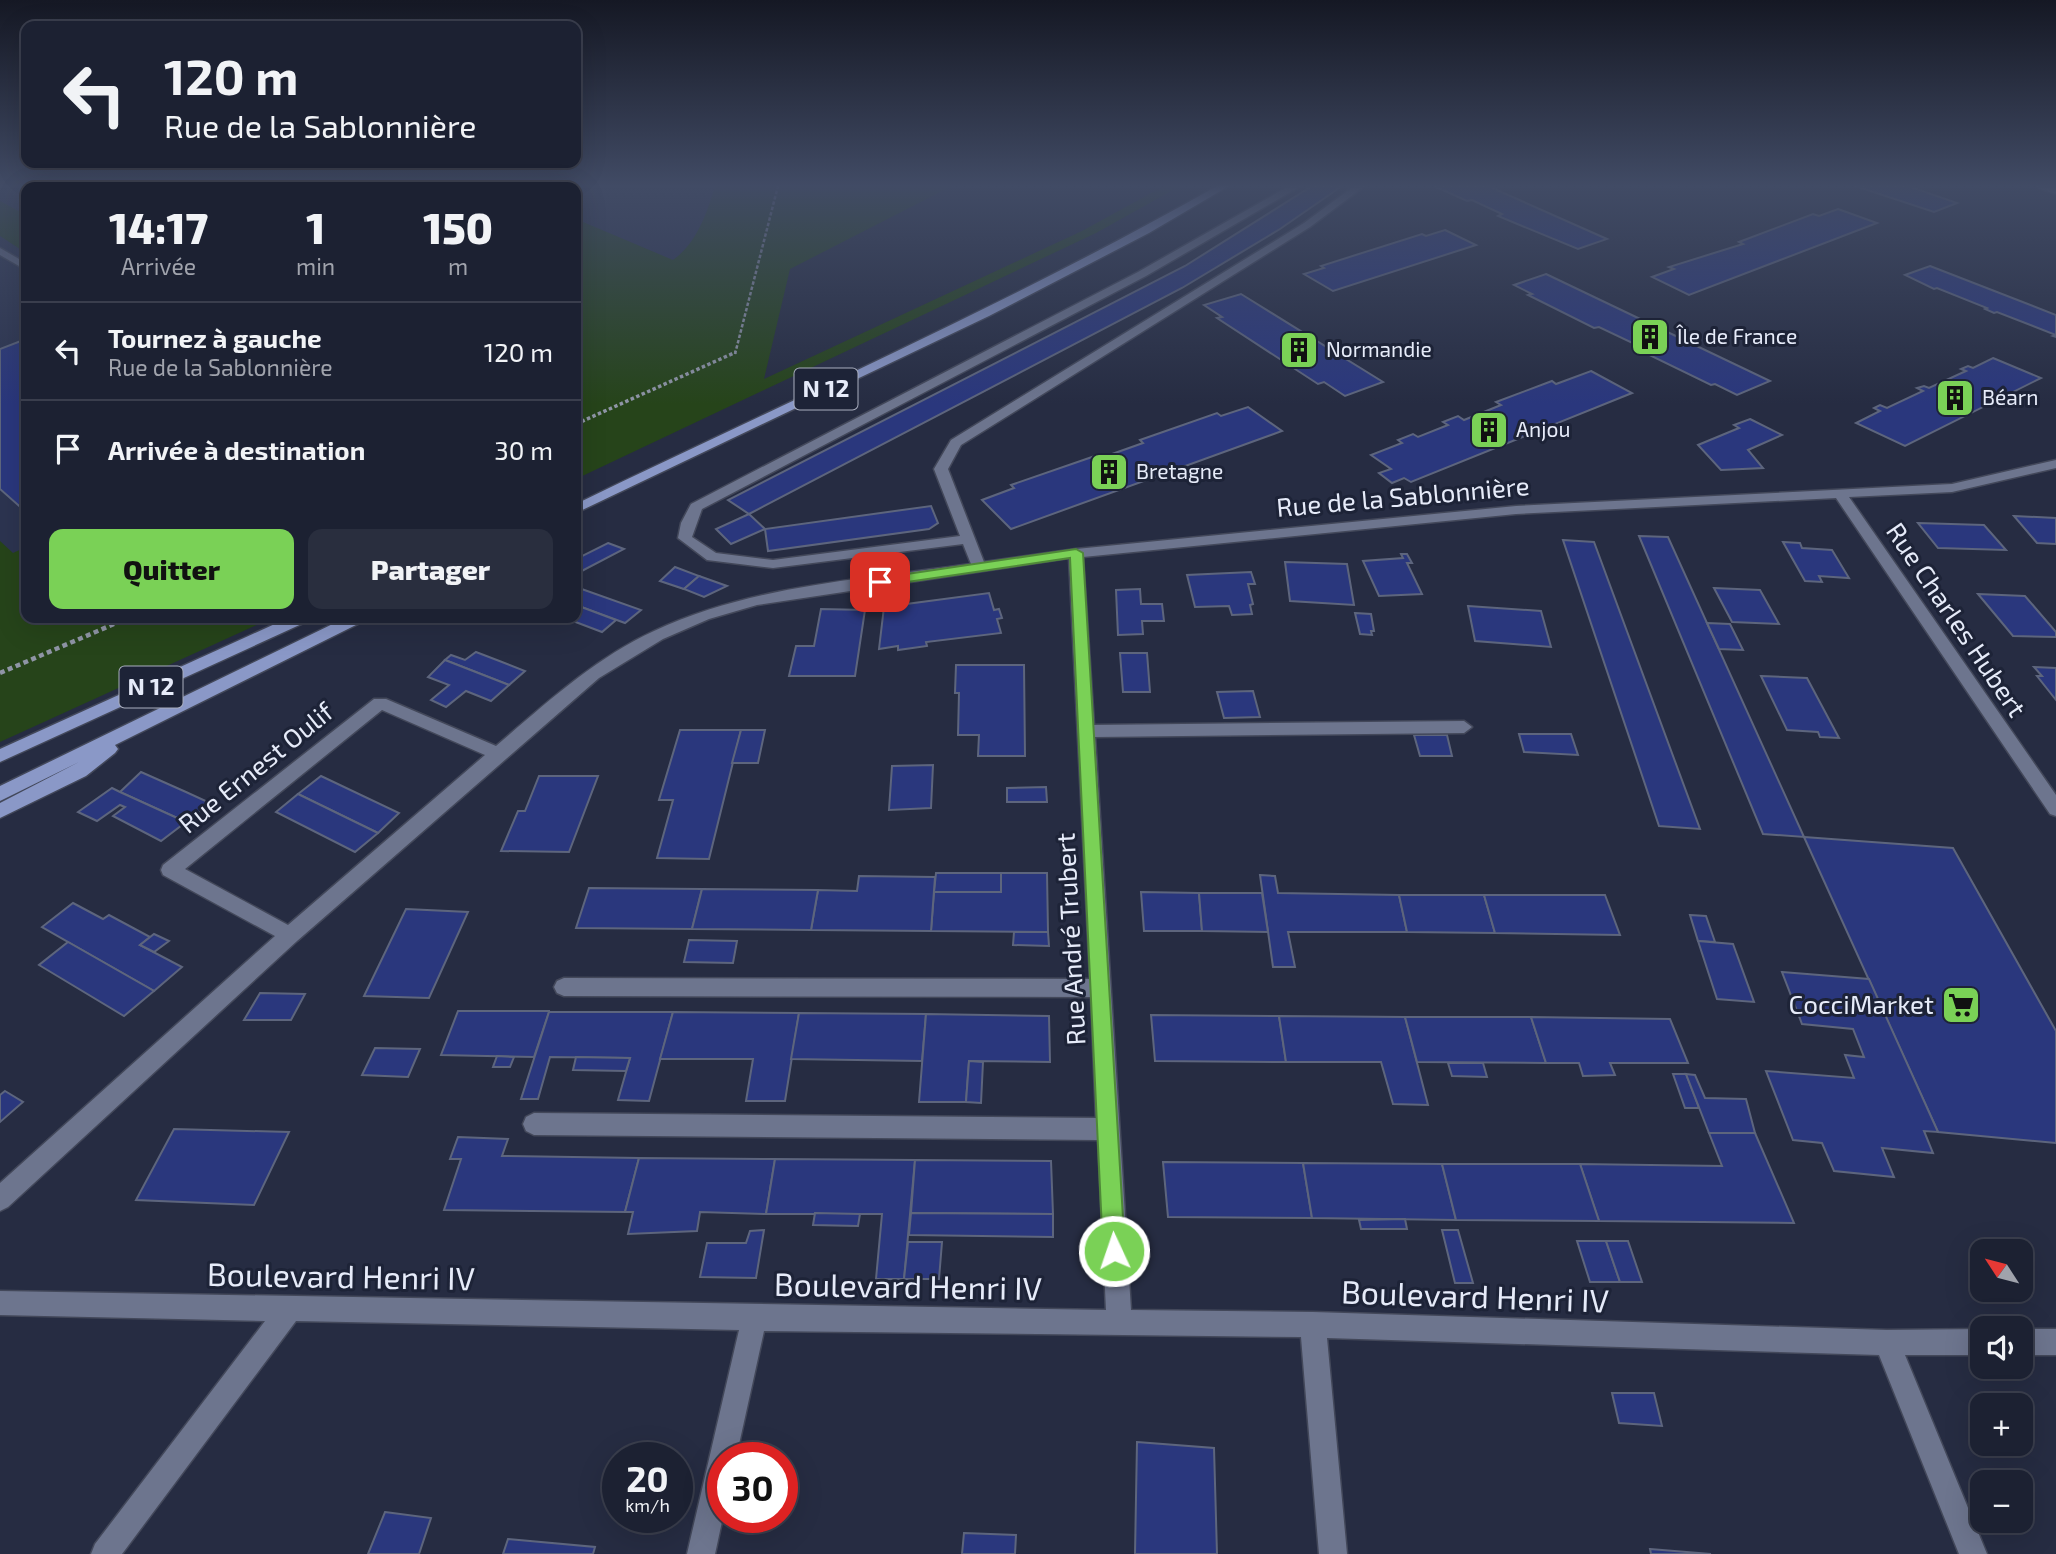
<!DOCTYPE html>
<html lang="fr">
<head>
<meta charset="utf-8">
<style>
  body { margin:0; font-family:"Exo 2",sans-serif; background:#292e3e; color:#f1f3f6; height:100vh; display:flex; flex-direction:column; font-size:26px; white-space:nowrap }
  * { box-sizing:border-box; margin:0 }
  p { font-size:23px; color:#a0a3ac }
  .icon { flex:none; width:38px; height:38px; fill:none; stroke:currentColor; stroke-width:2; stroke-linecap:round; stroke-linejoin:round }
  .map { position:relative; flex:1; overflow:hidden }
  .details { position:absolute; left:21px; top:182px; width:560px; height:441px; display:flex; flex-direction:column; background:#1c2132; border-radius:14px; box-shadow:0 7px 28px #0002,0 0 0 2px #3a3e4d }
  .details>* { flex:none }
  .hud { position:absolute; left:21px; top:21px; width:560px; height:147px; border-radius:14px; box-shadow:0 7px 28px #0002,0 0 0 2px #3a3e4d; background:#1c2132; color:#f1f3f6; overflow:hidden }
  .needle { width:46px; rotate:306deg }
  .fabs { position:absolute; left:1970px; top:1239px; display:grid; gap:14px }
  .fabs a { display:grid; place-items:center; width:63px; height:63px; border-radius:14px; background:#1c2132; box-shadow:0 7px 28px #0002,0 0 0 2px #3a3e4d; font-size:35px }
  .speed { position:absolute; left:602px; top:1442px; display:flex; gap:14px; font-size:35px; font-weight:700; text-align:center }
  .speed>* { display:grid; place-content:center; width:91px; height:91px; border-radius:50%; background:#1c2132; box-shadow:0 7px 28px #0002,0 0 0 2px #3a3e4d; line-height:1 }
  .speed small { font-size:18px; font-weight:400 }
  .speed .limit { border:10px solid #d22; background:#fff; color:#111 }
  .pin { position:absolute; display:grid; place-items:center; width:60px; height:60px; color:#fff; margin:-30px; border-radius:14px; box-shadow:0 4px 10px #0006 }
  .me { position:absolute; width:77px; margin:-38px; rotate:357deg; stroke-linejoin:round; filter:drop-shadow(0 0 5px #0008) }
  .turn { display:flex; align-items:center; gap:24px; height:147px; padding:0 28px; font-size:32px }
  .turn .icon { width:91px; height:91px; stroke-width:2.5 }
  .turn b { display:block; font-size:49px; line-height:60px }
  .eta { display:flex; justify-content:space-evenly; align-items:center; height:119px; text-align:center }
  .eta b { font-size:42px; font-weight:800; line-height:49px }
  .action { display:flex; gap:14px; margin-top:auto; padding:14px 28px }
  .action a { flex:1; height:80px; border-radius:14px; background:#7ad156; color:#111; font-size:28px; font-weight:800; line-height:80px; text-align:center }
  .action a+a { background:#292e3e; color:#f1f3f6 }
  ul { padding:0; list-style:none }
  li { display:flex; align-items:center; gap:21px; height:98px; padding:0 28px; border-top:2px solid #3a3e4d }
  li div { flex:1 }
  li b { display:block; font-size:26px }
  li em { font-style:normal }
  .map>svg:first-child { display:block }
  .built { fill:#2c3450 }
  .green { fill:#26441a }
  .building { fill:#2a377d; stroke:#5d657d; stroke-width:2 }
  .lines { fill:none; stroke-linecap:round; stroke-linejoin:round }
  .minor-casing { stroke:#43485a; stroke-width:3 }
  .major-casing { stroke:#43485a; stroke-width:3 }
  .path-far2 { stroke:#8f95a6; stroke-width:2.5; stroke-dasharray:3.5 2; stroke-linecap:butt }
  .path-far1 { stroke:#8f95a6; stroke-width:3.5; stroke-dasharray:3.5 2.5; stroke-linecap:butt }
  .path { stroke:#8f95a6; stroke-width:4.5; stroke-dasharray:5 3.5; stroke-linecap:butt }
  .minor { fill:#6d758e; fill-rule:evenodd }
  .major { fill:#8a98c7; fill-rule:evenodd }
  .route { fill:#7ad156; stroke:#4f8838; stroke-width:2 }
  .labels { text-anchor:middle; stroke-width:6; stroke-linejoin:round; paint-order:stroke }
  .far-poi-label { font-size:21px; fill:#e6ebf9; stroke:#1d2337; text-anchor:start }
  .shield { fill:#1d2337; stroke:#aaafbf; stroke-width:2 }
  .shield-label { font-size:24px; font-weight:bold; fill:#e6ebf9 }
  .street-label { font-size:26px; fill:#e6ebf9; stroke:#1d2337 }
  .poi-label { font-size:26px; fill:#e6ebf9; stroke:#1d2337; text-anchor:end }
  .near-street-label { font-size:32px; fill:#e6ebf9; stroke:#1d2337 }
</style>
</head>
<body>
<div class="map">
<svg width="2056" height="1554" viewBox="0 0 2056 1554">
  <rect width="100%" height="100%" fill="#262c42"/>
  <polygon class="built" points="0,186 766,186 576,369 576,187 26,187 26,610 0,620"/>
  <g class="green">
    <path d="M715 186H952L790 269 764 379 1082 231 1164 186H1180L1096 233 576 479V219L673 260C697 243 707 213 715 186Z"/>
    <polygon points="0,201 26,215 26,253 0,236"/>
    <polygon points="0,541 13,553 26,547 26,618 272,618 0,742"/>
  </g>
  <g class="building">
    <polygon points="1312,186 1342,186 1280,229 1182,288 749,514 728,500 1185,266"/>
    <polygon points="1434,186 1488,186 1607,239 1578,249 1498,216 1502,214 1472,200 1467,201"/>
    <polygon points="1855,186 1908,186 1957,203 1934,212"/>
    <polygon points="1838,209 1877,223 1689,295 1652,277 1674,269 1669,267 1743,244 1739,242 1813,214 1819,216"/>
    <polygon points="1445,230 1476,245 1333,291 1304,274 1324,268 1321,266 1422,234 1426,236"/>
    <polygon points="1930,266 2056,315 2056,337 2053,336 2056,335 1997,312 1994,313 1985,309 1987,308 1937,288 1934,289 1905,275"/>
    <polygon points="1546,274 1770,381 1737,395 1715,384 1711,385 1635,348 1639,346 1599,327 1594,328 1528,295 1532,294 1514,285"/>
    <polygon points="1241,294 1383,382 1345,396 1324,382 1318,384 1217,318 1222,317 1204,305"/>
    <polygon points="26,339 26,512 0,489 0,349"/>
    <polygon points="1993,358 2041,378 1905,446 1856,423 1880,411 1874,408 1880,405 1887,408 1923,391 1917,388 1924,386 1929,388 1966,371 1961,369 1968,366 1973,368"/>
    <polygon points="1591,371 1632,393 1411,482 1404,478 1392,483 1379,473 1391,469 1371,455 1402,443 1398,440 1413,434 1418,437 1448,425 1443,422 1458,416 1464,420 1501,405 1496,402 1552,381 1556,384"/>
    <polygon points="1248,407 1282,431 1011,529 982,500 1014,488 1011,485 1095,456 1098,459 1143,443 1140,440 1217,413 1221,416"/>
    <polygon points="1750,419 1782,435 1748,450 1763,468 1721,470 1698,445 1739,428 1734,425"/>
    <polygon points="931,506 938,523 929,529 768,551 765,529"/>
    <polygon points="749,514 765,529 731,544 716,529"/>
    <polygon points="2014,516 2056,518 2056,544 2037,543"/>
    <polygon points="1918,523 1984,525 2006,550 1938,548"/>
    <polygon points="1639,536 1668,537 1804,837 1763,834"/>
    <polygon points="1563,540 1594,542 1700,829 1659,826"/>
    <polygon points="1783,542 1800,543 1802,548 1832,550 1849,578 1819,576 1822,582 1805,581"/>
    <polygon points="608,543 624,549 576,574 576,559"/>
    <polygon points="1401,554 1407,554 1412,563 1407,563 1422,594 1379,596 1363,561 1403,558"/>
    <polygon points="1285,562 1347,564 1354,605 1290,601"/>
    <polygon points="675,567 699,576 684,589 660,581"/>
    <polygon points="1251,572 1255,584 1248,584 1253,604 1250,605 1252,614 1232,615 1229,606 1195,607 1187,575"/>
    <polygon points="699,576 727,586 704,597 684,589"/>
    <polygon points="576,587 641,610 625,623 576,605"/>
    <polygon points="1714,588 1760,590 1779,624 1732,622"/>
    <polygon points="1140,589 1141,604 1162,604 1164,621 1142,621 1143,634 1118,635 1116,590"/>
    <polygon points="989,593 994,610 999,609 1002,618 997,619 1001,633 926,642 927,646 898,650 898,646 879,649 884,607"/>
    <polygon points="1978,594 2025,596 2056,632 2056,637 2013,636"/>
    <polygon points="576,605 616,620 602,632 565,618 576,618"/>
    <polygon points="1468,606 1541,611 1551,647 1475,641"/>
    <polygon points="821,609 865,610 855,676 789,676 796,646 814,646"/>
    <polygon points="1355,613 1371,614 1374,631 1371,631 1372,635 1360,634"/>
    <polygon points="1707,623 1730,624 1743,650 1719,649"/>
    <polygon points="476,652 502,662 525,671 509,685 445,660 451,655 465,660"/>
    <polygon points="1120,653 1147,653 1150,692 1123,692"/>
    <polygon points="445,660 509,685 491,701 466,691 446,707 431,700 449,685 428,677"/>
    <polygon points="956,665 1024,665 1025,756 978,756 979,735 958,735 959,693 955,693"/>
    <polygon points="2034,667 2056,668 2056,700 2037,676 2042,676"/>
    <polygon points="1761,676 1807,678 1839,738 1820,737 1818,732 1787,730"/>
    <polygon points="1253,691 1260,717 1224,718 1217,692"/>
    <polygon points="680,730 741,730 709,859 657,858 673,800 659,800"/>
    <polygon points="741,730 765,730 758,763 732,763"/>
    <polygon points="1519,734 1571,734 1578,755 1524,752"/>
    <polygon points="1414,735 1447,735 1452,756 1420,756"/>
    <polygon points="933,765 931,808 889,810 892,766"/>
    <polygon points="141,772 186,792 210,803 186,822 120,792"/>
    <polygon points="321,776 399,813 378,833 298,794"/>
    <polygon points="539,776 598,776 569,852 501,851 518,811 525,811"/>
    <polygon points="1046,787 1047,802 1007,802 1007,788"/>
    <polygon points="112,788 120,792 186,822 161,841 113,816 125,807 120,805 97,821 78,812"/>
    <polygon points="298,794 378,833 355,852 276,812"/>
    <polygon points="1804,837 1953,848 2056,1031 2056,1143 1938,1132"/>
    <polygon points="936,873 1001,873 1001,892 934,892"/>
    <polygon points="1001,873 1047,873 1048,932 931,931 934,892 1001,892"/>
    <polygon points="1260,875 1275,876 1278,893 1399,895 1407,932 1288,932 1295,967 1273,967"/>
    <polygon points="859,876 935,877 931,931 811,930 818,890 857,891"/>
    <polygon points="589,888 702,889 692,929 576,928"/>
    <polygon points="702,889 818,890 811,930 692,929"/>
    <polygon points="1141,892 1199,893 1202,931 1144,931"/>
    <polygon points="1199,893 1262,893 1268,932 1202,931"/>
    <polygon points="1399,895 1484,895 1495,933 1407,932"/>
    <polygon points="1484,895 1605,895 1620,935 1495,933"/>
    <polygon points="73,903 103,919 109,915 150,937 140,945 182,967 154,991 42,927"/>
    <polygon points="406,909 468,912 429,998 364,996"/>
    <polygon points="1690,915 1706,916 1715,942 1698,941"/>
    <polygon points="1014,932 1048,932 1049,946 1013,945"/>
    <polygon points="154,934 169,941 154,952 140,945"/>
    <polygon points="689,940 737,941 733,963 684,962"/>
    <polygon points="1698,941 1733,944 1754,1002 1717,999"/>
    <polygon points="68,942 154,991 124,1016 39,965"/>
    <polygon points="1782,972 1869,979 1938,1132 1924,1131 1933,1153 1882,1148 1894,1177 1834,1171 1822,1143 1793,1140 1766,1071 1854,1078 1845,1055 1864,1057 1853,1029 1802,1024"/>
    <polygon points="260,993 305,994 291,1020 244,1020"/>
    <polygon points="458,1011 549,1011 549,1012 534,1057 441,1055"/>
    <polygon points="549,1012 673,1012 649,1101 618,1100 630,1058 550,1057 538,1099 521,1099"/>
    <polygon points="673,1012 799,1013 785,1101 746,1101 753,1059 660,1059"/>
    <polygon points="799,1013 926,1014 922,1061 791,1059"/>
    <polygon points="926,1014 1049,1016 1050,1062 969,1061 966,1102 919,1102"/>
    <polygon points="1151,1015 1279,1016 1286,1062 1155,1061"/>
    <polygon points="1279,1016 1405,1017 1428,1105 1393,1104 1381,1062 1286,1062"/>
    <polygon points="1405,1017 1531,1017 1546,1063 1417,1062"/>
    <polygon points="1531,1017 1670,1019 1688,1063 1610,1063 1615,1075 1583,1076 1579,1063 1546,1063"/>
    <polygon points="375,1048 420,1049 408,1077 362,1075"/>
    <polygon points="497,1056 514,1057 510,1067 493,1067"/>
    <polygon points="576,1057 630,1058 626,1071 573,1070"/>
    <polygon points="969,1061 983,1062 981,1103 966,1102"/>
    <polygon points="1448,1063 1483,1063 1487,1077 1452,1076"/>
    <polygon points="1673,1074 1686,1074 1699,1108 1685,1108"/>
    <polygon points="1686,1074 1695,1075 1705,1098 1746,1099 1755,1133 1709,1133"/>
    <polygon points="5,1091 23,1102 0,1122 0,1095"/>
    <polygon points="174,1129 289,1132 254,1205 136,1200"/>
    <polygon points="1709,1133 1755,1133 1794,1223 1599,1221 1580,1164 1722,1166"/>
    <polygon points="458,1137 508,1139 502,1156 639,1158 625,1212 444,1210 461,1159 450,1159"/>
    <polygon points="639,1158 775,1159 766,1214 700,1212 697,1231 628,1234 633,1212 625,1212"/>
    <polygon points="775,1159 915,1160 904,1279 876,1279 882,1214 766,1214"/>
    <polygon points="915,1160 1051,1161 1053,1214 911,1213"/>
    <polygon points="1163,1162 1303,1163 1312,1218 1168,1217"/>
    <polygon points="1303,1163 1442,1164 1456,1220 1312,1218"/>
    <polygon points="1442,1164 1580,1164 1599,1221 1456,1220"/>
    <polygon points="815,1213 860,1214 858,1226 813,1225"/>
    <polygon points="911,1213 1053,1214 1053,1237 909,1235"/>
    <polygon points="1405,1219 1407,1229 1361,1229 1359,1220"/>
    <polygon points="764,1230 756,1278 700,1277 707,1243 746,1243 750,1231"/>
    <polygon points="1442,1230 1458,1230 1473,1283 1455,1283"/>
    <polygon points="1577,1241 1606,1241 1620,1282 1590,1282"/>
    <polygon points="1606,1241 1628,1241 1642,1282 1620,1282"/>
    <polygon points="908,1242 942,1242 939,1279 904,1279"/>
    <polygon points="1612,1393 1654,1393 1662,1426 1619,1423"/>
    <polygon points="1137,1442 1214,1448 1217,1554 1135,1554"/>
    <polygon points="385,1512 431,1518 419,1554 368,1554"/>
    <polygon points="964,1533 1016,1535 1015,1554 962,1554"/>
    <polygon points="508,1539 595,1547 593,1554 503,1554"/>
    <polygon points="1650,1549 1711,1554 1651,1554"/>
  </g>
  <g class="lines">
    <defs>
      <g id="minor">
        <path d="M1289 186H1301L1146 276 702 509 692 537 716 553 773 560 960 536 934 469 951 440 1304 223 1354 186H1365L1310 227 961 445 948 469 984 562 1076 549 1516 506 1952 484 2056 460V468L1952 492 1849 497 2056 795V816L2050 814 1836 498 1516 514 1083 557 1094 725 1464 721 1472 727 1464 733 1095 737 1131 1310 1313 1312 1887 1330 1983 1329V1355H1905L1987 1554H1959L1879 1355 1327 1338 1347 1554H1319L1301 1337 764 1331 736 1458H723V1517L715 1554H687L739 1330 296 1321 122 1554H91L95 1544 265 1321 0 1315V1291L1106 1310 1098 1140 534 1135 526 1131 523 1124 526 1117 534 1113 1096 1118 1091 997 564 996 557 993 554 987 557 981 564 978 1090 979 1069 558 757 605 709 619 663 639 599 678 297 941 8 1207 0 1211V1183L275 936 163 875 161 870 163 865 374 699H386L496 746C545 704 595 658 654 631 753 585 865 579 971 564L963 544 773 568 707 560 678 538 681 523 691 504 1138 272ZM382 710 485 755 288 925 185 869Z"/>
        <polygon points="2037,186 2056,188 2056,194 2038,188"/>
        <polygon points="0,248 26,263 26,270 0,255"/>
        <rect x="2021" y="1329" width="35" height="26"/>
      </g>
      <g id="major">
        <path d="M1217 186H1229L1149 233 989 316 576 513V504C791 400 1009 304 1217 186Z"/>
        <polygon points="288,618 309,618 306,622 0,762 0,749"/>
        <polygon points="345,618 365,618 362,622 115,745 118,749 115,753 86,776 0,818 0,803 79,762 0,801 0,786"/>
      </g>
    </defs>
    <use href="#minor" class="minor-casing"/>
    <use href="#major" class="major-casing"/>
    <polyline class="path-far2" points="735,354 778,186"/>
    <polyline class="path-far1" points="576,424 736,352"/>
    <polyline class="path" points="0,673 128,618"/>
    <use href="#minor" class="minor"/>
    <use href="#major" class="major"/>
  </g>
  <linearGradient id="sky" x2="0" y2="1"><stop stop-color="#151824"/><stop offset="0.46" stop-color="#414b65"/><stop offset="1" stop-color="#414b65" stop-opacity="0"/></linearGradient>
  <rect width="2056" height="404" fill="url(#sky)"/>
  <polygon class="route" points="1076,549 1083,553 1125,1251 1122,1259 1114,1262 1107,1259 1103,1251 1070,558 880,586 873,582 880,578"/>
  <defs>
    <symbol id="building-square" viewBox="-11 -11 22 22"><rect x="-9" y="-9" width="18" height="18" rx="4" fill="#7ad156" stroke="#1d2337"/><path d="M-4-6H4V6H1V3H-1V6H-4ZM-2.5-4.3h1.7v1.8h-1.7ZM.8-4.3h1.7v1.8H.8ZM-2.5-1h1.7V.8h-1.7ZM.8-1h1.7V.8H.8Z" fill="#111"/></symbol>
    <symbol id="supermarket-square" viewBox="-11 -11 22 22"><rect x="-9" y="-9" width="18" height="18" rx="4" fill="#7ad156" stroke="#1d2337"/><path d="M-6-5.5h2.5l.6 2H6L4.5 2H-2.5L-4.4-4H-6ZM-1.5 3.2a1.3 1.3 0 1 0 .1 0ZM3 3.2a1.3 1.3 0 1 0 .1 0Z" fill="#111"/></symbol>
  </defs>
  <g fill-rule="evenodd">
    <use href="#building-square" x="1628" y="315" width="44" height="44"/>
    <use href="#building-square" x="1277" y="328" width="44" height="44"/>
    <use href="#building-square" x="1933" y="376" width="44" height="44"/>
    <use href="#building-square" x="1467" y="408" width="44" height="44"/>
    <use href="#building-square" x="1087" y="450" width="44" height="44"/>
    <use href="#supermarket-square" x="1939" y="983" width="44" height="44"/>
  </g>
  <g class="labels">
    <g class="far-poi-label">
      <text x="1677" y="344">Île de France</text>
      <text x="1326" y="357">Normandie</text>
      <text x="1982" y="405">Béarn</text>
      <text x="1516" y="437">Anjou</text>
      <text x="1136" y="479">Bretagne</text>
    </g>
    <g class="shield">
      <rect x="794.5" y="368.5" width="63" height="41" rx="5"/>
      <rect x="119.5" y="666.5" width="63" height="41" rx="5"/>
    </g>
    <g class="shield-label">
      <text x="826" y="397">N 12</text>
      <text x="151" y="695">N 12</text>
    </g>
    <g class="street-label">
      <text transform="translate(1403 497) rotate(-5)" y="9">Rue de la Sablonnière</text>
      <text transform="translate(1956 620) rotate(56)" y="9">Rue Charles Hubert</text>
      <text transform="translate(256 768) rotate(-39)" y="9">Rue Ernest Oulif</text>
      <text transform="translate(1071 939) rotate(-93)" y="9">Rue André Trubert</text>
    </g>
    <g class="poi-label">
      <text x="1934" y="1014">CocciMarket</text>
    </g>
    <g class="near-street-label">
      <text transform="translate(341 1277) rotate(1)" y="11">Boulevard Henri IV</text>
      <text transform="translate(908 1287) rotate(1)" y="11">Boulevard Henri IV</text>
      <text transform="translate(1475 1297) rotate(2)" y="11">Boulevard Henri IV</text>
    </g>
  </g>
</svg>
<div class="fabs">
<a><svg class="needle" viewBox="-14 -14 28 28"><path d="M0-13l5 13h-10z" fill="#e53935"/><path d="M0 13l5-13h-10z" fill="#a0a3ac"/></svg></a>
<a><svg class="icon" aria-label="sound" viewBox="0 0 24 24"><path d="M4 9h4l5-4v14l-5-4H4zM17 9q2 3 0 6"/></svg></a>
<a>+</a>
<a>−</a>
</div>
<div class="speed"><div>20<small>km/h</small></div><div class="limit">30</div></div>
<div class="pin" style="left:880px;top:582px;background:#d93025"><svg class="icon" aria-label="arrive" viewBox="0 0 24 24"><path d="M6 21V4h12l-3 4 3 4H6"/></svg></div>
<svg class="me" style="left:1114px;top:1251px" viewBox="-20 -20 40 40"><circle r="17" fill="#7ad156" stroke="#fff" stroke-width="3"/><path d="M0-11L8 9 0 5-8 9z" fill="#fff"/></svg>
<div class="hud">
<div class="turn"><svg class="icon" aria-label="left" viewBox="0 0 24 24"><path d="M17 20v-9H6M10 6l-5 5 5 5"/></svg><div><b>120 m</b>Rue de la Sablonnière</div></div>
</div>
<section class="details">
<div class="eta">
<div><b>14:17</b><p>Arrivée</p></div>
<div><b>1</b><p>min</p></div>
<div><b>150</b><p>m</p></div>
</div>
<ul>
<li><svg class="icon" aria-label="left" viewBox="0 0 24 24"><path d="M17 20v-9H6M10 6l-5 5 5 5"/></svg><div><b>Tournez à gauche</b><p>Rue de la Sablonnière</p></div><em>120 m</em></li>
<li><svg class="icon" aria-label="arrive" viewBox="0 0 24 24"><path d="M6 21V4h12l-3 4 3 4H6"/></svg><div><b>Arrivée à destination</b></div><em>30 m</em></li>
</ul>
<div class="action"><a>Quitter</a><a>Partager</a></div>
</section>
</div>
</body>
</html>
